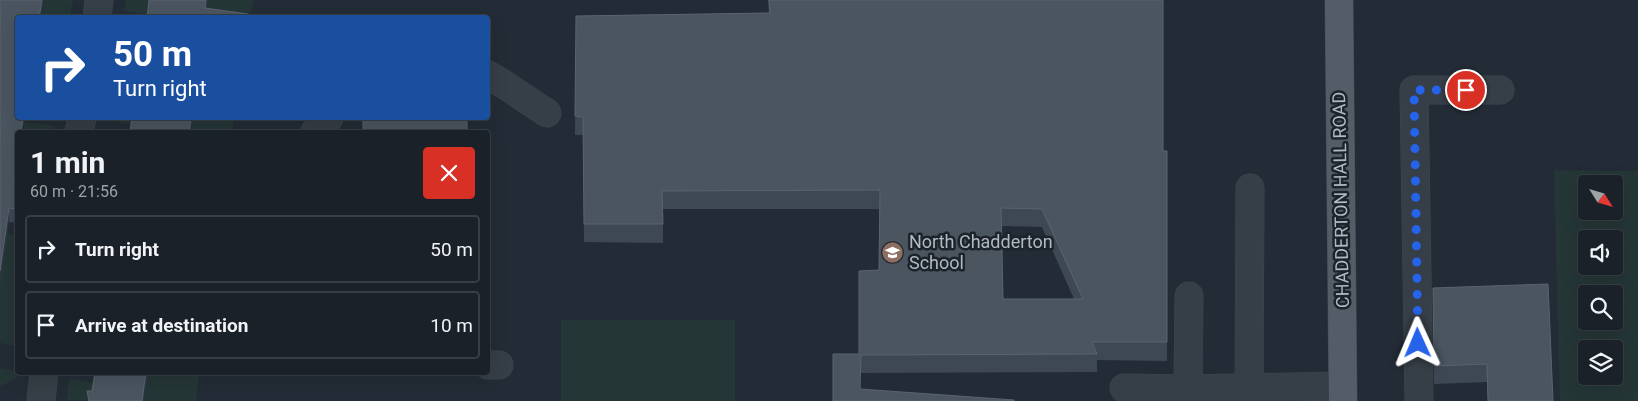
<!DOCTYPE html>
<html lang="en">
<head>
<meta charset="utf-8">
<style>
  body { margin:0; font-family:Roboto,sans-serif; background:#232930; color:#f1f3f6; height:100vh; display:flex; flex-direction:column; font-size:19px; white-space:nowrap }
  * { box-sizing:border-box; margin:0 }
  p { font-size:16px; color:#9fa3a8 }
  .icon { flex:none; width:28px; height:28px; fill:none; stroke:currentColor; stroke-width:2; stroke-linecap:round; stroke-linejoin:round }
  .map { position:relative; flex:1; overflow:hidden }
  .sheet { position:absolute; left:15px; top:130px; width:475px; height:245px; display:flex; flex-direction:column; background:#1a2128; border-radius:5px; box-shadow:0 5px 20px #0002,0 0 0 1px #383e45 }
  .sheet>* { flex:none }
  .hud { position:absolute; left:15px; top:15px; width:475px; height:105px; border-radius:5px; box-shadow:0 5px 20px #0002,0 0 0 1px #383e45; background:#1a4fa0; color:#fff; overflow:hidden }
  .needle { width:32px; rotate:127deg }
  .buttons { position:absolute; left:1578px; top:175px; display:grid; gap:10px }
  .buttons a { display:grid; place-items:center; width:45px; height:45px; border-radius:5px; background:#1a2128; box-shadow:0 5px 20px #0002,0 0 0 1px #383e45; font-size:25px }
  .pin { position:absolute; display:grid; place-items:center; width:42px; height:42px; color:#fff; margin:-21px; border:2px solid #fff; border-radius:50%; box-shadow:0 1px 5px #0007 }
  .me { position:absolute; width:55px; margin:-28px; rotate:359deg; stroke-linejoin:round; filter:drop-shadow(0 0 4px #0008) }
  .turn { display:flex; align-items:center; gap:18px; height:105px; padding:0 15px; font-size:22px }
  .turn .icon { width:65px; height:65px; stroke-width:2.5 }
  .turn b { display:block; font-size:35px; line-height:42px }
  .round { display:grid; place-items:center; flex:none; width:52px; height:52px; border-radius:5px; background:#232930 }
  .overview { display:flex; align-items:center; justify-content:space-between; height:85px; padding:0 15px }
  h1 { font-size:30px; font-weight:700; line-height:38px }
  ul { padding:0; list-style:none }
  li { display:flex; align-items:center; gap:15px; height:68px; margin:0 10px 8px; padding:0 5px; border:2px solid #383e45; border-radius:5px }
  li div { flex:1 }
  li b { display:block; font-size:19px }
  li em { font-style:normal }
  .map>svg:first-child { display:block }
  .green { fill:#253637; fill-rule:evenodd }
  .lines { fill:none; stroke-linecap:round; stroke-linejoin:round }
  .minor-casing { stroke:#3f4750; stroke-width:29 }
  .major-casing { stroke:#3f4750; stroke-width:29 }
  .minor { stroke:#363e47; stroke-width:28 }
  .major { stroke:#545d67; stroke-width:28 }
  .wall { fill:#3e4854; fill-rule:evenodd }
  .shaded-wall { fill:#2e3843 }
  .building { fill:#4a5560; stroke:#5a6470; fill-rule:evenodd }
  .route { stroke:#2563eb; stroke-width:9; stroke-dasharray:0 16.2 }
  .labels { text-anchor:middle; stroke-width:5; stroke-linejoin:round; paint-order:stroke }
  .street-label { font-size:18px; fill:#b1b9c3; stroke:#1c232b }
  .poi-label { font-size:18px; fill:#b1b9c3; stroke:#1c232b; text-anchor:start }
</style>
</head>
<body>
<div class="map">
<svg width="1638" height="401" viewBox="0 0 1638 401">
  <rect width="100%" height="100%" fill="#232c36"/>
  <g class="green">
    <polygon points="44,0 73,0 70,17 41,17"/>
    <polygon points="126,0 151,0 168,18 124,11"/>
    <polygon points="208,0 254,0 250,17 206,18"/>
    <polygon points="108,118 136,118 135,125 108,120"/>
    <polygon points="191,118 234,118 232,132 186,132"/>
    <polygon points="10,120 54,126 53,132 23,132 24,125 10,123"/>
    <path d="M1554 170 1638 171V401H1560ZM1586 184H1614V211H1586ZM1586 239H1614V266H1586ZM1586 294H1614V321H1586ZM1586 349H1614V376H1586Z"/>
    <polygon points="0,232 17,235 17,346 0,343"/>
    <rect x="561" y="320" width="174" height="81"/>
    <polygon points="0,368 17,370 16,379 0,386"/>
    <polygon points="149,373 199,373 196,401 144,401"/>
    <polygon points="69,378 96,384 118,401 67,400"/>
  </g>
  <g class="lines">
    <defs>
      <g id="minor">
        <polyline points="97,18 99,0"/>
        <polyline points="488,75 505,85 547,113"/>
        <polyline points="79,132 82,118"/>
        <polyline points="315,132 329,118"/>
        <polyline points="488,365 499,365"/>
        <polyline points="1124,388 1188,389 1342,386"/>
        <polyline points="1188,389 1189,296"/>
        <polyline points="41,401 44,372"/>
        <polyline points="1249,401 1250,188"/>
        <polyline points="1419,401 1414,90 1500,90"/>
      </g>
      <polyline id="major" points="1339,0 1343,401"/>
    </defs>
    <use href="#minor" class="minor-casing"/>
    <use href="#major" class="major-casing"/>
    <use href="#minor" class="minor"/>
    <use href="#major" class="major"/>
  </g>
  <g class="wall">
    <polygon points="0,0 25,118 22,132 18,132 18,170 16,182 18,182 18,223 9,222"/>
    <path d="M768 0H1163V151H1167V361L1097 360V372L861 373 833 401 859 354 879 270V209H663V243L584 242 583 135H575L576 16 769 13ZM1002 226 1042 227 1074 299H1003Z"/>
    <rect x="488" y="174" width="1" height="88"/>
    <polygon points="1433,288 1553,401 1488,401 1487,382 1434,384"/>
  </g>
  <g class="shaded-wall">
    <polygon points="42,0 44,0 41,18 39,18"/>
    <polygon points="206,0 208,0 206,18 205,8"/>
    <polygon points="23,118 25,118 22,132 21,132"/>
    <polygon points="191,118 194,118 191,132 189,132"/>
    <polygon points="18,156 18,170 14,196 14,182"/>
    <polygon points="9,208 9,222 0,285 0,271"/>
    <polygon points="146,372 149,372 144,401 142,401"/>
  </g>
  <g class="building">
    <polygon points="0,0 42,0 39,18 18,18 18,118 23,118 21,132 18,132 18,156 14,182 18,182 18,209 9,208 0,271"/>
    <polygon points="149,0 206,0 205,8 248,14 247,18 147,18"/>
    <path d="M769 0H1163V151H1167V342H1092L1097 354 861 355 860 389 1014 400V401H833V354H859V271L879 270 880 190 662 191 663 224H584L583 117 575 116 576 16 770 13ZM1001 208 1042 209 1083 299H1003Z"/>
    <polygon points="132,118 191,118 189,132 130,132"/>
    <rect x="363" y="118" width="104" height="14"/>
    <rect x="488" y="174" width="1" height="70"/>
    <polygon points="1548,284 1553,401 1488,401 1487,364 1434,366 1433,288"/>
    <polygon points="95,372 146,372 142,401 89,401 87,391 92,391"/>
  </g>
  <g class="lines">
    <polyline class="route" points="1418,343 1414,90 1466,90"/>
  </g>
  <defs>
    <symbol id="school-disc" viewBox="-11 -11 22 22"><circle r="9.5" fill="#8d6e63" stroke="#1c232b"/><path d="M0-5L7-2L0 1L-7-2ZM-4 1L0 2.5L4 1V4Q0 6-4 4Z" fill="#fff"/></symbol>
  </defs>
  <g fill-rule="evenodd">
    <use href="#school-disc" x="880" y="240" width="25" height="25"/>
  </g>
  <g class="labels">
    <g class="street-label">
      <text transform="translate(1341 200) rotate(-91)" y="6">CHADDERTON HALL ROAD</text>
    </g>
    <g class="poi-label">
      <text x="909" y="248">North Chadderton<tspan x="909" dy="21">School</tspan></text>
    </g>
  </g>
</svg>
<div class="buttons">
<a><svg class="needle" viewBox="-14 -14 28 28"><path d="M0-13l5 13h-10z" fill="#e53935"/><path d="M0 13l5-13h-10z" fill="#9fa3a8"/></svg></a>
<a><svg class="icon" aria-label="sound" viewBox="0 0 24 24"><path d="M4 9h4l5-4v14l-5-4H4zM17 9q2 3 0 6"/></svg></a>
<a><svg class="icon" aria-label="search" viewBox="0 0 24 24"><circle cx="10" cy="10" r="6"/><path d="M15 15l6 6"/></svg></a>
<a><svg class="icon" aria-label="layers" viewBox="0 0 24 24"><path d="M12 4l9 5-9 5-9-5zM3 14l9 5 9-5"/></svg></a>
</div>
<div class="pin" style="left:1466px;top:90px;background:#d93025"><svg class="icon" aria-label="arrive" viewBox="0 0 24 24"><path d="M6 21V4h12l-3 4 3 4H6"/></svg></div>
<svg class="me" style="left:1418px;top:343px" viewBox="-20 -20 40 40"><path d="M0-17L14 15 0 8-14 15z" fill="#2563eb" stroke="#fff" stroke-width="4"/></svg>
<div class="hud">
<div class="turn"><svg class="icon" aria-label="right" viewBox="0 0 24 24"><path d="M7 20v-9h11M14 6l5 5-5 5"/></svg><div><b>50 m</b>Turn right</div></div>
</div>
<section class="sheet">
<div class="overview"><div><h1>1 min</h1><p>60 m · 21:56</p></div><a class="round" style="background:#d93025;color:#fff"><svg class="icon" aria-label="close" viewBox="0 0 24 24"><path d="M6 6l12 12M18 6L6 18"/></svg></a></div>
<ul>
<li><svg class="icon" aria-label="right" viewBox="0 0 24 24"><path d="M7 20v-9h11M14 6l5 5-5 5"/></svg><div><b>Turn right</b></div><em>50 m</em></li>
<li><svg class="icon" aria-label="arrive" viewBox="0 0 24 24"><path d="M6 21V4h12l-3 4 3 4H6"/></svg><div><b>Arrive at destination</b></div><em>10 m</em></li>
</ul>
</section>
</div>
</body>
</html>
